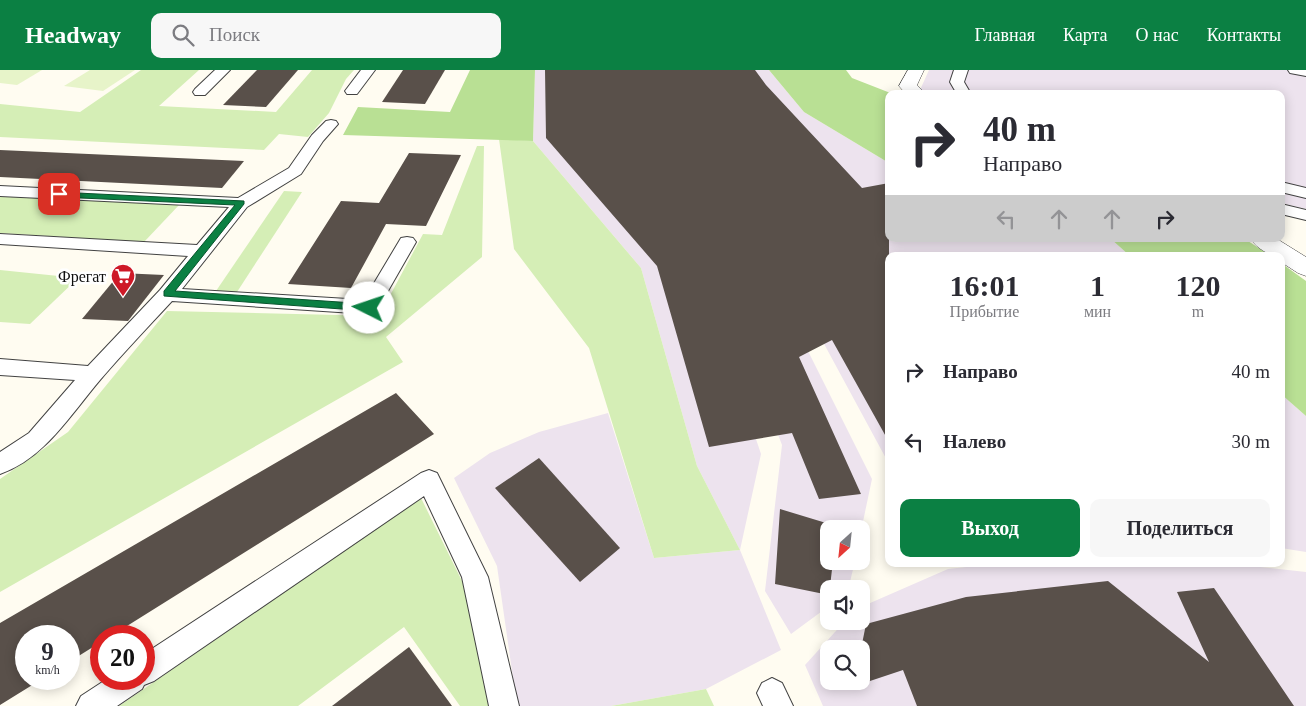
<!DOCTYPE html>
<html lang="ru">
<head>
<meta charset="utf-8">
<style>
  body { margin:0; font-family:Georgia,serif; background:#f7f7f7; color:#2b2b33; height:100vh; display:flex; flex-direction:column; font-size:19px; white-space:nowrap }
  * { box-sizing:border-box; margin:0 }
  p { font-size:16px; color:#7c7c81 }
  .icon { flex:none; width:28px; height:28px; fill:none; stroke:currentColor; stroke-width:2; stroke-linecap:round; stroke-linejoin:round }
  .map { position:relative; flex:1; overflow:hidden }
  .drawer { position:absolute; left:885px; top:182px; width:400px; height:315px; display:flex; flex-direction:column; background:#fff; border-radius:10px; box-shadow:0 2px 12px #0003 }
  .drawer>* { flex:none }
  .banner { position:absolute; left:885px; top:20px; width:400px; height:152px; border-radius:10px; box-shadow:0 2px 12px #0003; background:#fff; color:#2b2b33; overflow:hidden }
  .needle { width:32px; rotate:207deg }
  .fabs { position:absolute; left:820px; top:450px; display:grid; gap:10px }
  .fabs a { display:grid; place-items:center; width:50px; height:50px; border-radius:10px; background:#fff; box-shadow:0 2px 12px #0003; font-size:25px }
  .speed { position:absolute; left:15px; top:555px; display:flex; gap:10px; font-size:25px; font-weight:700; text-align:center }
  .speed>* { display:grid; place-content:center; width:65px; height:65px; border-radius:50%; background:#fff; box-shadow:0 2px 12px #0003; line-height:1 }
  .speed small { font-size:12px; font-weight:400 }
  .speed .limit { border:8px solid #d22; background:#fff; color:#111 }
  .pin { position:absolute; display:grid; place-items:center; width:42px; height:42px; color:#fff; margin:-21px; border-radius:10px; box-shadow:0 2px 8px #0006 }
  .me { position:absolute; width:55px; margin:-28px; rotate:274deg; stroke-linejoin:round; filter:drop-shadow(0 0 4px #0008) }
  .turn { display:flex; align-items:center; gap:18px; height:105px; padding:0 15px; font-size:22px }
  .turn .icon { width:65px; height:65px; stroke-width:2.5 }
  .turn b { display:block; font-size:35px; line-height:42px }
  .lanes { display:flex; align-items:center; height:48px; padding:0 15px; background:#0003; justify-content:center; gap:25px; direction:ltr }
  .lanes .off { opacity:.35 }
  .eta { display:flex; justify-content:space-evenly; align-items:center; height:85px; text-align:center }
  .eta b { font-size:30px; font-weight:600; line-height:35px }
  .primary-button { display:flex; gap:10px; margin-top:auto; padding:10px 15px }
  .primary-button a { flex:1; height:58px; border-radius:10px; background:#0b8043; color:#fff; font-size:20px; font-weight:600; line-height:58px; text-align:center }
  .primary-button a+a { background:#f7f7f7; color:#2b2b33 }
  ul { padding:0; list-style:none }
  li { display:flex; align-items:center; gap:15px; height:70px; padding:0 15px }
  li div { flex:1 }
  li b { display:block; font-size:19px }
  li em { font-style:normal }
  header { display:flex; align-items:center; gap:30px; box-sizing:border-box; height:70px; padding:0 25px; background:#0b8043; color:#fff }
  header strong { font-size:24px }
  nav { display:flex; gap:28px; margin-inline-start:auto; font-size:18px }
  .search { width:350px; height:45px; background:#f7f7f7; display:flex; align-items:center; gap:12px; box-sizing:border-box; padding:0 18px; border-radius:10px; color:#7c7c81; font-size:19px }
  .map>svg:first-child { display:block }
  .industrial { fill:#ede3ee; fill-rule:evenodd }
  .green { fill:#d5eeb6 }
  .forest { fill:#b9e094 }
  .pitch { fill:#e7f4c9 }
  .building { fill:#59504a }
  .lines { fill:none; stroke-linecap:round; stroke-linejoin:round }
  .lane-casing { stroke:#424242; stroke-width:2 }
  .street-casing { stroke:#424242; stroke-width:1 }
  .lane { fill:#fff; fill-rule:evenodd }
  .street { fill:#fff; fill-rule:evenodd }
  .route { fill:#0b8043; stroke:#07532c }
  .labels { text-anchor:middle; stroke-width:5; stroke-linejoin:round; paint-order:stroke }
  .poi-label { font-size:16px; fill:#0f0f0f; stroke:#fff; text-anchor:end }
</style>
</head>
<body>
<header>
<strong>Headway</strong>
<div class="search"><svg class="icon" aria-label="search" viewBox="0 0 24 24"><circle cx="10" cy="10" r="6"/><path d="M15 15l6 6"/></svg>Поиск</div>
<nav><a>Главная</a><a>Карта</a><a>О нас</a><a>Контакты</a></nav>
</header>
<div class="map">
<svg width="1306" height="636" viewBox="0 0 1306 636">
  <rect width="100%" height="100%" fill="#fffcf1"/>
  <g class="industrial">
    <polygon points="535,0 575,0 697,193 761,384 740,480 781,580 706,619 611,636 517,636 497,496 454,408 490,383 539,362 608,343 654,488 740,480 697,396 641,198 533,71"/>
    <polygon points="715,0 769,0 804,42 889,93 889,139 835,150"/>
    <polygon points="929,0 1306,0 1306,139 1281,133 1281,24 927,24 920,20"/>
    <polygon points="763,161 889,169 1111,169 1130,186 889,186 889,394"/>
    <polygon points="750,165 872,409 861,461 861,459 829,459 829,491 855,491 850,512 845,519 829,519 829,536 791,564 765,521 782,375 712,190"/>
    <polygon points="1281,324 1306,346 1306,482 1281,478"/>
    <path d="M994 494H1233L1306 502V636H823L805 595 845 551H861V537L948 499ZM829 579H861V611H829Z"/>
  </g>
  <g class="green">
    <polygon points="141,0 199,0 159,36 276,42 312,0 354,0 346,9 329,43 308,67 279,64 264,80 0,67 0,34 80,42"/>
    <polygon points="499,69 533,71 641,198 697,396 740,480 654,488 589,278 514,179"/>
    <polygon points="477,76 484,76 482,187 386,267 403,292 0,522 0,409 68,362 167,241 379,246 423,164 442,165"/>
    <polygon points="284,121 302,122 237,222 216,221"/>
    <polygon points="0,126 180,134 144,172 0,163"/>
    <polygon points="0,200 78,208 30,254 0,252"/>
    <polygon points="421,428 464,515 492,636 460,636 404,557 298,636 119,636"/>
    <polygon points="706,619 714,636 611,636"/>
  </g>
  <g class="forest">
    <polygon points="470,0 535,0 533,71 343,65 358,37 450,42"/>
    <polygon points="769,0 846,0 852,8 893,24 889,24 889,93 804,42"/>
    <polygon points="1111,169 1245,169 1271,186 1130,186"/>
    <polygon points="1281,193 1306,211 1306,346 1281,324"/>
  </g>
  <g class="pitch">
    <polygon points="0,0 42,0 17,15 0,13"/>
    <polygon points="90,0 135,0 103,21 64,16"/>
  </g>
  <g class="building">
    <polygon points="257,0 298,0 266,37 223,35"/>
    <polygon points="403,0 445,0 425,34 382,32"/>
    <polygon points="545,0 755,0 766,15 862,118 889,113 889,372 832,270 799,287 861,424 819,429 792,363 709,377 657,196 546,68"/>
    <polygon points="0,80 244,91 222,118 0,107"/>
    <polygon points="409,83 461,85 426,156 386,154 351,218 288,214 341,131 379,133"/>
    <polygon points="120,203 164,205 128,251 82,249"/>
    <polygon points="396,323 434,364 111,566 101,566 101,572 69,592 69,566 26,566 26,609 42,609 0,635 0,553"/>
    <polygon points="539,388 620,478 580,512 495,418"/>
    <polygon points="780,439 836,456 836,459 829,459 829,491 833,491 829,525 775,514"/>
    <polygon points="1108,511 1209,592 1177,522 1214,518 1294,636 917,636 903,600 852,617 853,611 861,611 861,579 866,554 966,527"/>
    <polygon points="409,577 452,636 332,636"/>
  </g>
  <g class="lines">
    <defs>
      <g id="lane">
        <polygon points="215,0 230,0 205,25 195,25 193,22 195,19"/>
        <polygon points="361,0 375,0 357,24 347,24 345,21"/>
        <polygon points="954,0 968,0 964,12 971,24 957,24 950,12"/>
        <polygon points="1288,0 1306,0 1306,6 1290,3"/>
        <path d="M331 50 336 51 338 54 323 71 301 104 247 137 182 219 364 230 401 168 407 167 413 168 416 172 376 242 369 244 172 231C148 257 123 283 100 310 71 344 44 389 0 404V382L29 363 75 310 0 305V289L88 296 160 220 188 186 0 174V164L197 175 229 137 0 126V116L238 128 289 98 312 65 326 51Z"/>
        <polygon points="1281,112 1306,118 1306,128 1281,122"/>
        <polygon points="1281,134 1306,140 1306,150 1281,144"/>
        <polygon points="429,400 437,403 488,507 519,636 489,636 462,507 424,426 154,611 144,615 142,619 117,636 76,636 81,626 107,609 144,609 144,584 421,403"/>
        <polygon points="772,608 782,613 793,636 763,636 757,623 762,613"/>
      </g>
      <g id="street">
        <polygon points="908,0 924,0 917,15 926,24 906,24 899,16"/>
        <path d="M1251 169H1277L1306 187V206L1298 203 1281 192V186C1270 186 1257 179 1251 169Z"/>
      </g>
    </defs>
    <use href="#lane" class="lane-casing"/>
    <use href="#street" class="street-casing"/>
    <use href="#lane" class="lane"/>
    <use href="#street" class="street"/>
  </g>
  <polygon class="route" points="56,122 244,131 244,134 175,221 369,234 374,238 369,241 164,226 164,221 235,135 59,127 55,124"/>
  <defs>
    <symbol id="supermarket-pin" viewBox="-11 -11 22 30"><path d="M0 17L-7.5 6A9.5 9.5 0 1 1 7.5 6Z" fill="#ce1927" stroke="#fff"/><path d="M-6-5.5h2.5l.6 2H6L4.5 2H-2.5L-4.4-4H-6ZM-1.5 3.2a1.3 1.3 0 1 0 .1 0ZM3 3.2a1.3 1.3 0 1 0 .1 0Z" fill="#fff"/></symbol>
  </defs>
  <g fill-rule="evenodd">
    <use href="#supermarket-pin" x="109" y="192" width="28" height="38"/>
  </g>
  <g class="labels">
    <g class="poi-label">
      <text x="106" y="212">Фрегат</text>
    </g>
  </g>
</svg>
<div class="fabs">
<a><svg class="needle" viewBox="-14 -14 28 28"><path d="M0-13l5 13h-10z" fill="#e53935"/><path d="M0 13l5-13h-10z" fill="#7c7c81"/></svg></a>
<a><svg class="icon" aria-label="sound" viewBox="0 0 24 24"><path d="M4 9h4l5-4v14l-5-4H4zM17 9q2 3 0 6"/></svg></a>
<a><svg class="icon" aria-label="search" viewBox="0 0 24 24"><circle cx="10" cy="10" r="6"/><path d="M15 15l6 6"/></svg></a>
</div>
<div class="speed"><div>9<small>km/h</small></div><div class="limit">20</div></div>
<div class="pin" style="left:59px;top:124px;background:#d93025"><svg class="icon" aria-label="arrive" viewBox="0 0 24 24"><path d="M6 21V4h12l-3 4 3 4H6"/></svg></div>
<svg class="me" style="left:369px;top:238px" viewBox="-20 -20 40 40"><circle r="19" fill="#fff"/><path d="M0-13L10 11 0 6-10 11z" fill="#0b8043"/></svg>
<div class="banner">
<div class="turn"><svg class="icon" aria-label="right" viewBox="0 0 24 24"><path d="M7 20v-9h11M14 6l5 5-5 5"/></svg><div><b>40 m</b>Направо</div></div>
<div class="lanes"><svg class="icon off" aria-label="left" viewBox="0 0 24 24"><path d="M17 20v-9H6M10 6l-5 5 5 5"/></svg><svg class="icon off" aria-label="ahead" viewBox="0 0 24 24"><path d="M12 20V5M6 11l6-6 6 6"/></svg><svg class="icon off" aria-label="ahead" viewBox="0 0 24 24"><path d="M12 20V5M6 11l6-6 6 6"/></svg><svg class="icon" aria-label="right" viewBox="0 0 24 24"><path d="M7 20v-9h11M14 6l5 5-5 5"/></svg></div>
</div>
<section class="drawer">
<div class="eta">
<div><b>16:01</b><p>Прибытие</p></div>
<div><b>1</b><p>мин</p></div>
<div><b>120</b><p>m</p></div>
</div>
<ul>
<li><svg class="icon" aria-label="right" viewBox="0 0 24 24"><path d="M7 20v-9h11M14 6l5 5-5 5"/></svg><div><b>Направо</b></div><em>40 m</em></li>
<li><svg class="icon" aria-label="left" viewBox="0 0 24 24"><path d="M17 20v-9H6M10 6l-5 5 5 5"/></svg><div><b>Налево</b></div><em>30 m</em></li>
</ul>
<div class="primary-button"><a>Выход</a><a>Поделиться</a></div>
</section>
</div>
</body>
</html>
